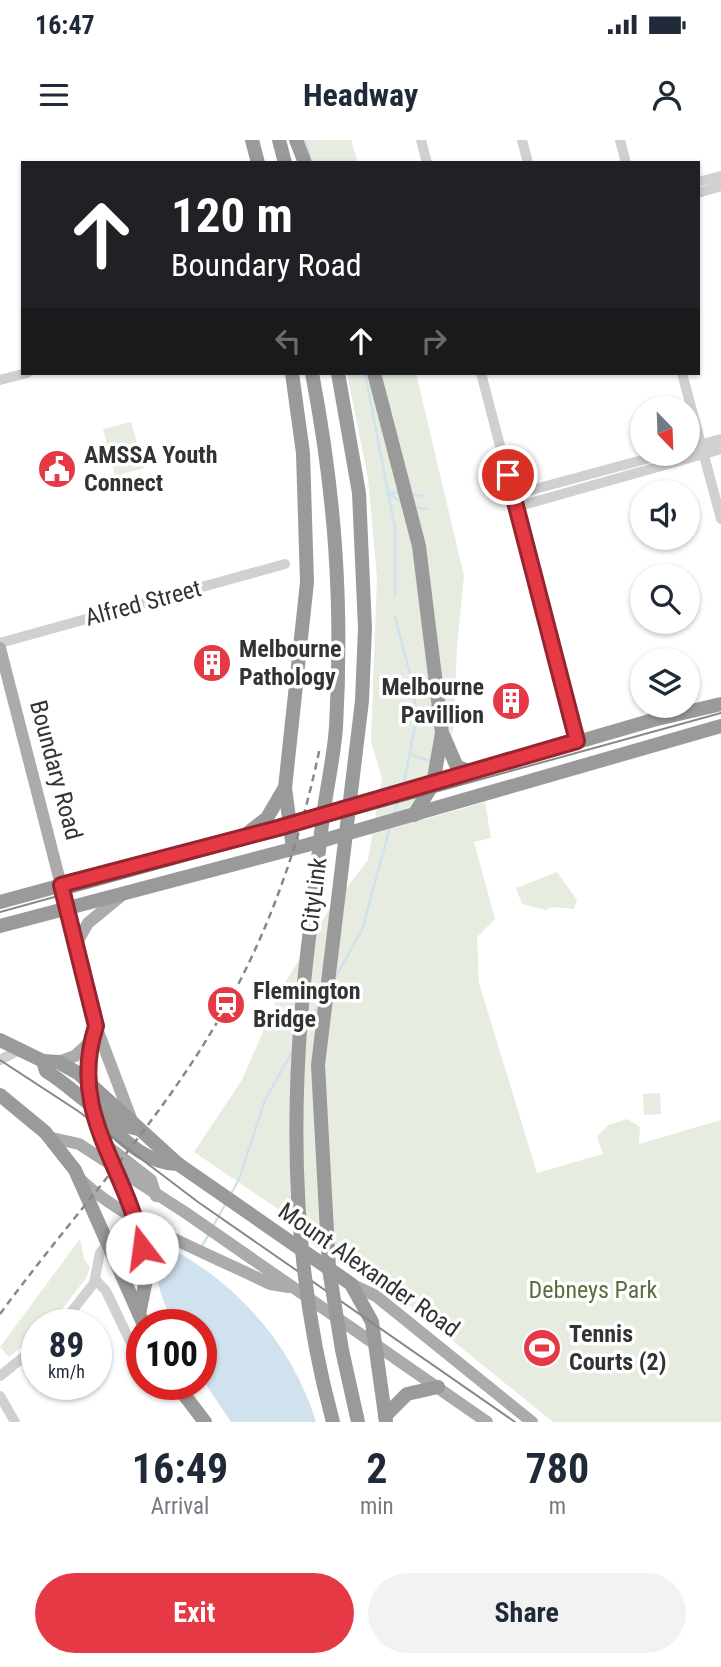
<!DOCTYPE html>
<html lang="en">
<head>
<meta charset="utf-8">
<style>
  body { margin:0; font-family:"Roboto Condensed",sans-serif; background:#f2f2f3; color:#1f2937; height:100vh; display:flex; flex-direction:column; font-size:26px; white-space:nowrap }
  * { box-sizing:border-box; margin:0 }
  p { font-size:23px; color:#747a83 }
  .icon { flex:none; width:38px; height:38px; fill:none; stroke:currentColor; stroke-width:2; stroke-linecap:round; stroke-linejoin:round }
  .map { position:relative; height:1282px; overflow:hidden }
  .panel { display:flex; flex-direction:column; background:#fff; flex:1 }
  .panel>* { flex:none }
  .top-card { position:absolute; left:21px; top:21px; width:679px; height:214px; border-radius:0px; box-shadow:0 2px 5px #0004; background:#202124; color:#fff; overflow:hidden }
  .needle { width:46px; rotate:157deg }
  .buttons { position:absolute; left:630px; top:256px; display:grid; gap:14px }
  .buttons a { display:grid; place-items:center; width:70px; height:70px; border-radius:50%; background:#fff; box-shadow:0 2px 5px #0004; font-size:35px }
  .speed { position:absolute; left:21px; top:1169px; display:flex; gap:14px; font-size:35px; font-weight:700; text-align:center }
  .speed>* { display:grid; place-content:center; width:91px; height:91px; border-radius:50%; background:#fff; box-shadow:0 2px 5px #0004; line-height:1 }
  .speed small { font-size:18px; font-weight:400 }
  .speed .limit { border:10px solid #d22; background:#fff; color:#111 }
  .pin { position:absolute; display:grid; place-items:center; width:60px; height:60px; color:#fff; margin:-30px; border:4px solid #fff; border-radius:50%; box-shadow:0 2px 7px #0007 }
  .me { position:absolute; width:77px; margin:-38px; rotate:345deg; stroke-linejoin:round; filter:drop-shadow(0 0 5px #0008) }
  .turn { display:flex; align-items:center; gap:24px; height:147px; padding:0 35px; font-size:32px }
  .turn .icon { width:91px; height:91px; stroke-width:2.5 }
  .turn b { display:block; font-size:49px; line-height:60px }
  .lanes { display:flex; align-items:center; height:66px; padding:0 35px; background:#0003; justify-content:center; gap:35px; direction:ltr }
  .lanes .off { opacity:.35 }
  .eta { display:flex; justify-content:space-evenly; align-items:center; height:119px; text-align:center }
  .eta b { font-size:42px; font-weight:700; line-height:49px }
  .button { display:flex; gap:14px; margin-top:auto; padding:14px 35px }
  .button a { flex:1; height:80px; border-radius:42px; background:#e63946; color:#fff; font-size:28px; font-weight:700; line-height:80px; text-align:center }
  .button a+a { background:#f2f2f3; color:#1f2937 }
  .status { display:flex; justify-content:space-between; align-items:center; height:49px; padding:0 35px; background:#fff; direction:ltr }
  .status svg { height:19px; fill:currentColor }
  header { display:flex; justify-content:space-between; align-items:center; height:91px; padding:0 35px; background:#fff; font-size:32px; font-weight:700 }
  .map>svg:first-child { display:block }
  .green { fill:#e6ecdf }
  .water { fill:#cfe2ee }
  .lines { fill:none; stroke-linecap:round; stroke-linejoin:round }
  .stream { stroke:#cfe2ee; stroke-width:2.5 }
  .minor { stroke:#d0d0d0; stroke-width:10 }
  .major { stroke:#ababab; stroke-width:12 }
  .highway { stroke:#9a9a9a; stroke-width:14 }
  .tram { stroke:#888; stroke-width:2 }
  .rail { stroke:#888; stroke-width:2.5; stroke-dasharray:7 5; stroke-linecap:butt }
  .highway-bridge { stroke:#9a9a9a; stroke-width:14 }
  .route-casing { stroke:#96252e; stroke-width:18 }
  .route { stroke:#e63946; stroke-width:12 }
  .labels { text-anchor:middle; stroke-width:7; stroke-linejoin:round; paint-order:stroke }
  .poi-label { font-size:24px; font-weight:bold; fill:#333; stroke:#fff; text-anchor:start }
  .street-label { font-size:24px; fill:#333; stroke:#fff }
  .park-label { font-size:24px; fill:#56703f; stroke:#fff }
</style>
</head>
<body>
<div class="status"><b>16:47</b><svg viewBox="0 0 49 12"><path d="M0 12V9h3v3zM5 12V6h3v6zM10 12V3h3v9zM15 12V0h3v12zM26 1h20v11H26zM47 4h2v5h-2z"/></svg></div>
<header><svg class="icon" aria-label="menu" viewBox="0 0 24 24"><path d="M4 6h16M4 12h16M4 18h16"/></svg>Headway<svg class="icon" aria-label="person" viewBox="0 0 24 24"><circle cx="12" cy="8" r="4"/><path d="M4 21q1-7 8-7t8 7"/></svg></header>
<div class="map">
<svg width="721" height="1282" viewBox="0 0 721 1282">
  <rect width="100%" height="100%" fill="#fff"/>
  <g class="green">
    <polygon points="291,0 351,0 358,23 297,23"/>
    <polygon points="347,233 416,233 464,436 457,505 454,587 423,680 485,662 491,698 474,702 495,779 477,797 479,843 537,1033 603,1014 597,996 608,985 627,979 640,987 639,1004 721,980 721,1282 553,1282 352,1119 194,1012 242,940 282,848 326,774 368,720 382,638 371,602 377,437 368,338"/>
    <polygon points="131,282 144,328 115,336 103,289"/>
    <polygon points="557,732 577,760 574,769 552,767 546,770 522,764 516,748"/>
    <polygon points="660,953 661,974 644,975 643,954"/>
    <polygon points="80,1099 84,1119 90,1127 86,1138 50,1185 37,1185 37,1195 9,1217 0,1207"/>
  </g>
  <path class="water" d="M160 1103C233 1138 292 1203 316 1282H231L201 1237V1185H173C162 1158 150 1131 160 1103Z"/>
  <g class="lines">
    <g class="stream">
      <polyline points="305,0 310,16"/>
      <polyline points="365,233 395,388 395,456"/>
      <polyline points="387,353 402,362"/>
      <polyline points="387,353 401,353"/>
      <polyline points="411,354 425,356"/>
      <polyline points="415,367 426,369"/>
      <polyline points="395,477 414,549 416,581 403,648"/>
      <polyline points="412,615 430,621"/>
      <polyline points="394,674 400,657"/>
      <polyline points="335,838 362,790 390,687"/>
      <polyline points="307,886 319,865"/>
      <polyline points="231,1054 239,1039 265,960 293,910"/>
      <polyline points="212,1088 226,1063"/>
      <polyline points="202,1106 209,1094"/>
    </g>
    <g class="minor">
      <polyline points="421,0 427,23"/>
      <polyline points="522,0 528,23"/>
      <polyline points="620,0 626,23"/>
      <polyline points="698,42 721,36"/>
      <polyline points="698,53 721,46"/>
      <polyline points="481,233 577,601"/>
      <polyline points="682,233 721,379"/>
      <polyline points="0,240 27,233"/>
      <polyline points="688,308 721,299"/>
      <polyline points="513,355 668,313"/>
      <polyline points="516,367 721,309"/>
      <polyline points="0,503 285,424"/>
      <polyline points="0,920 21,909"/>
      <polyline points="96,1140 106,1151 142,1226"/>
      <polyline points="61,1185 94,1143 100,1113 108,1103"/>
      <polyline points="0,1236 37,1206"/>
      <polyline points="0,1256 15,1282"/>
    </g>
    <g class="major">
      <polyline points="0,508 61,745"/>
      <polyline points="67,767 96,886 132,981"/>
      <polyline points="76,804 88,783 122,755"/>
      <path d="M96 886C72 960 111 1012 135 1079"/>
      <polyline points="58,922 75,916 91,901"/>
      <polyline points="52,998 79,1004 186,1073 487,1282"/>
      <polyline points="101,1001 151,1040 156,1056"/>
      <path d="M80 1039C127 1084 210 1114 270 1144L289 1147"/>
      <polyline points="351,1144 376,1156 532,1282"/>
    </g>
    <g class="highway">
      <polyline points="252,0 258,23"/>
      <polyline points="279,0 285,23"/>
      <polyline points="296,0 305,23"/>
      <polyline points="292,233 303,313 307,442 285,648 293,708"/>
      <polyline points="374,233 419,406 442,593 433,644 414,675"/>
      <polyline points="444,597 457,627 473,632"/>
      <polyline points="249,692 267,678 284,649"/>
      <polyline points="0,762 451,639 653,580 721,564"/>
      <polyline points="0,786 307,705 721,586"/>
      <polyline points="0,900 43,921 58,922 78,933 178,1024 351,1144 372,1182 386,1282"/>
      <path d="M43 921 46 931C77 950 102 982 138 989"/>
      <polyline points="0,955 45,992 75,1030 144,1185"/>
      <path d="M106 983C125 1002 151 1025 178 1024"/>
      <polyline points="139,1174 147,1135 140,1092"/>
      <polyline points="176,1244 205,1282"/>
      <polyline points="385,1276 407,1254 438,1247"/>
    </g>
    <g class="tram">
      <polyline points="0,772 721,573"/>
      <polyline points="0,920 78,971 198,1062 515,1282"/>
    </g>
    <path class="rail" d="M0 1174C71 1077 155 988 216 884 267 799 300 704 320 607"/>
    <g class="highway-bridge">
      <path d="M312 233C335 353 343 464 336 587 334 616 327 646 323 676 317 725 312 774 306 824 289 977 292 1132 333 1282"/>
      <polyline points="338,233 359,353 365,488 362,561 318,925 329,1129 342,1210 358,1282"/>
    </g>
  </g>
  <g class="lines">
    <defs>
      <path id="route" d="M142 1108C128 1028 67 975 96 886L61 745 278 688 577 601 508 335"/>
    </defs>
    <use href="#route" class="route-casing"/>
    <use href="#route" class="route"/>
  </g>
  <defs>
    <symbol id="civic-disc" viewBox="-11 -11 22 22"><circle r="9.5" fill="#e63946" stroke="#fff"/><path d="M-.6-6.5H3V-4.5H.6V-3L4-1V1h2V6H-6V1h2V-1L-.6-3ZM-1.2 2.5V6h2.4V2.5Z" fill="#fff"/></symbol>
    <symbol id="building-disc" viewBox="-11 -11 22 22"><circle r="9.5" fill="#e63946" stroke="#fff"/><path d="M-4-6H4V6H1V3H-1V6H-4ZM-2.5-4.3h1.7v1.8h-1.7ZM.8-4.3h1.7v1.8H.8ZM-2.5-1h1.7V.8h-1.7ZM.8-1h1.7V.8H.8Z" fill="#fff"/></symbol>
    <symbol id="station-disc" viewBox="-11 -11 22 22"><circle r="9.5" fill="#e63946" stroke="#fff"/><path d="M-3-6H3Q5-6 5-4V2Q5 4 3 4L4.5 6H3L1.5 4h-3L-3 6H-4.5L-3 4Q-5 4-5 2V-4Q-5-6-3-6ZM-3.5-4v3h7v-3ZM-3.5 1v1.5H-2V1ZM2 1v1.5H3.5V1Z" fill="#fff"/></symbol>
    <symbol id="stadium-disc" viewBox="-11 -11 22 22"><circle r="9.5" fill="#e63946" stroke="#fff"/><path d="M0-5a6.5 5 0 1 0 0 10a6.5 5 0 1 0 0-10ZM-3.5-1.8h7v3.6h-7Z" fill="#fff"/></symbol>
  </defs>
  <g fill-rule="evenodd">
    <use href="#civic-disc" x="35" y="307" width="44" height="44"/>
    <use href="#building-disc" x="190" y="501" width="44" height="44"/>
    <use href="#building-disc" x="489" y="539" width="44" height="44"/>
    <use href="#station-disc" x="204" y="843" width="44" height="44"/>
    <use href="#stadium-disc" x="520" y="1186" width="44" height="44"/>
  </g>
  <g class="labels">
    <g class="poi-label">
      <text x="84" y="323">AMSSA Youth<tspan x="84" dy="28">Connect</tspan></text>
      <text x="239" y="517">Melbourne<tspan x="239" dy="28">Pathology</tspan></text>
      <text x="484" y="555" text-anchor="end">Melbourne<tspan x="484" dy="28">Pavillion</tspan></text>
      <text x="253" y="859">Flemington<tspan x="253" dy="28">Bridge</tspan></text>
      <text x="569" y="1202">Tennis<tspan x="569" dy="28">Courts (2)</tspan></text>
    </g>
    <g class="street-label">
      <text transform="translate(143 463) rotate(-15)" y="8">Alfred Street</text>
      <text transform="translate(56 630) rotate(75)" y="8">Boundary Road</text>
      <text transform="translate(314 755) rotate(-83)" y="8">CityLink</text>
      <text transform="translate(369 1130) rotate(35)" y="8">Mount Alexander Road</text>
    </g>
    <g class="park-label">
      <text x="593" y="1158">Debneys Park</text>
    </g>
  </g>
</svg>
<div class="buttons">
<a><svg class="needle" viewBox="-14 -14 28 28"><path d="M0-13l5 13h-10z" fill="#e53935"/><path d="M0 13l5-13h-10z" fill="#747a83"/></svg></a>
<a><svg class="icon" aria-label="sound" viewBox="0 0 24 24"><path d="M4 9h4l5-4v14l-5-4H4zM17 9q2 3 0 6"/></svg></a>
<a><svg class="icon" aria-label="search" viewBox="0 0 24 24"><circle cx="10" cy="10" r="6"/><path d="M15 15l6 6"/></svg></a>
<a><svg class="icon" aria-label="layers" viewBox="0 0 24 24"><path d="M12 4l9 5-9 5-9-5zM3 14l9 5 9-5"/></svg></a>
</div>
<div class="speed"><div>89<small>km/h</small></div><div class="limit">100</div></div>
<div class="pin" style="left:508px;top:335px;background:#d93025"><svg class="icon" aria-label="arrive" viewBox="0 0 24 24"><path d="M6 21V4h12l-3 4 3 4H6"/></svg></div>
<svg class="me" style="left:142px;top:1108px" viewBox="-20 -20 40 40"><circle r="19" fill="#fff"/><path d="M0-13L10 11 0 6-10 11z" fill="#e63946"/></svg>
<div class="top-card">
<div class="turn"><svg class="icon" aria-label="ahead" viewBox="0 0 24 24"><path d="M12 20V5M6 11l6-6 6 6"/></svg><div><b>120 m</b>Boundary Road</div></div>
<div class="lanes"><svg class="icon off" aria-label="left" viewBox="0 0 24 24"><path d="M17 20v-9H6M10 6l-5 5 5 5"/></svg><svg class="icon" aria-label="ahead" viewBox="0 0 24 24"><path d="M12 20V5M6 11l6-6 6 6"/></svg><svg class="icon off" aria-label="right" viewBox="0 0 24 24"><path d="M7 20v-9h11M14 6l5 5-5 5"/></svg></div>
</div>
</div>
<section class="panel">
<div class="eta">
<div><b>16:49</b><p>Arrival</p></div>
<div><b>2</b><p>min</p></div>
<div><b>780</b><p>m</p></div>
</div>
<div class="button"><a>Exit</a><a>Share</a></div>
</section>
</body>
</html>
